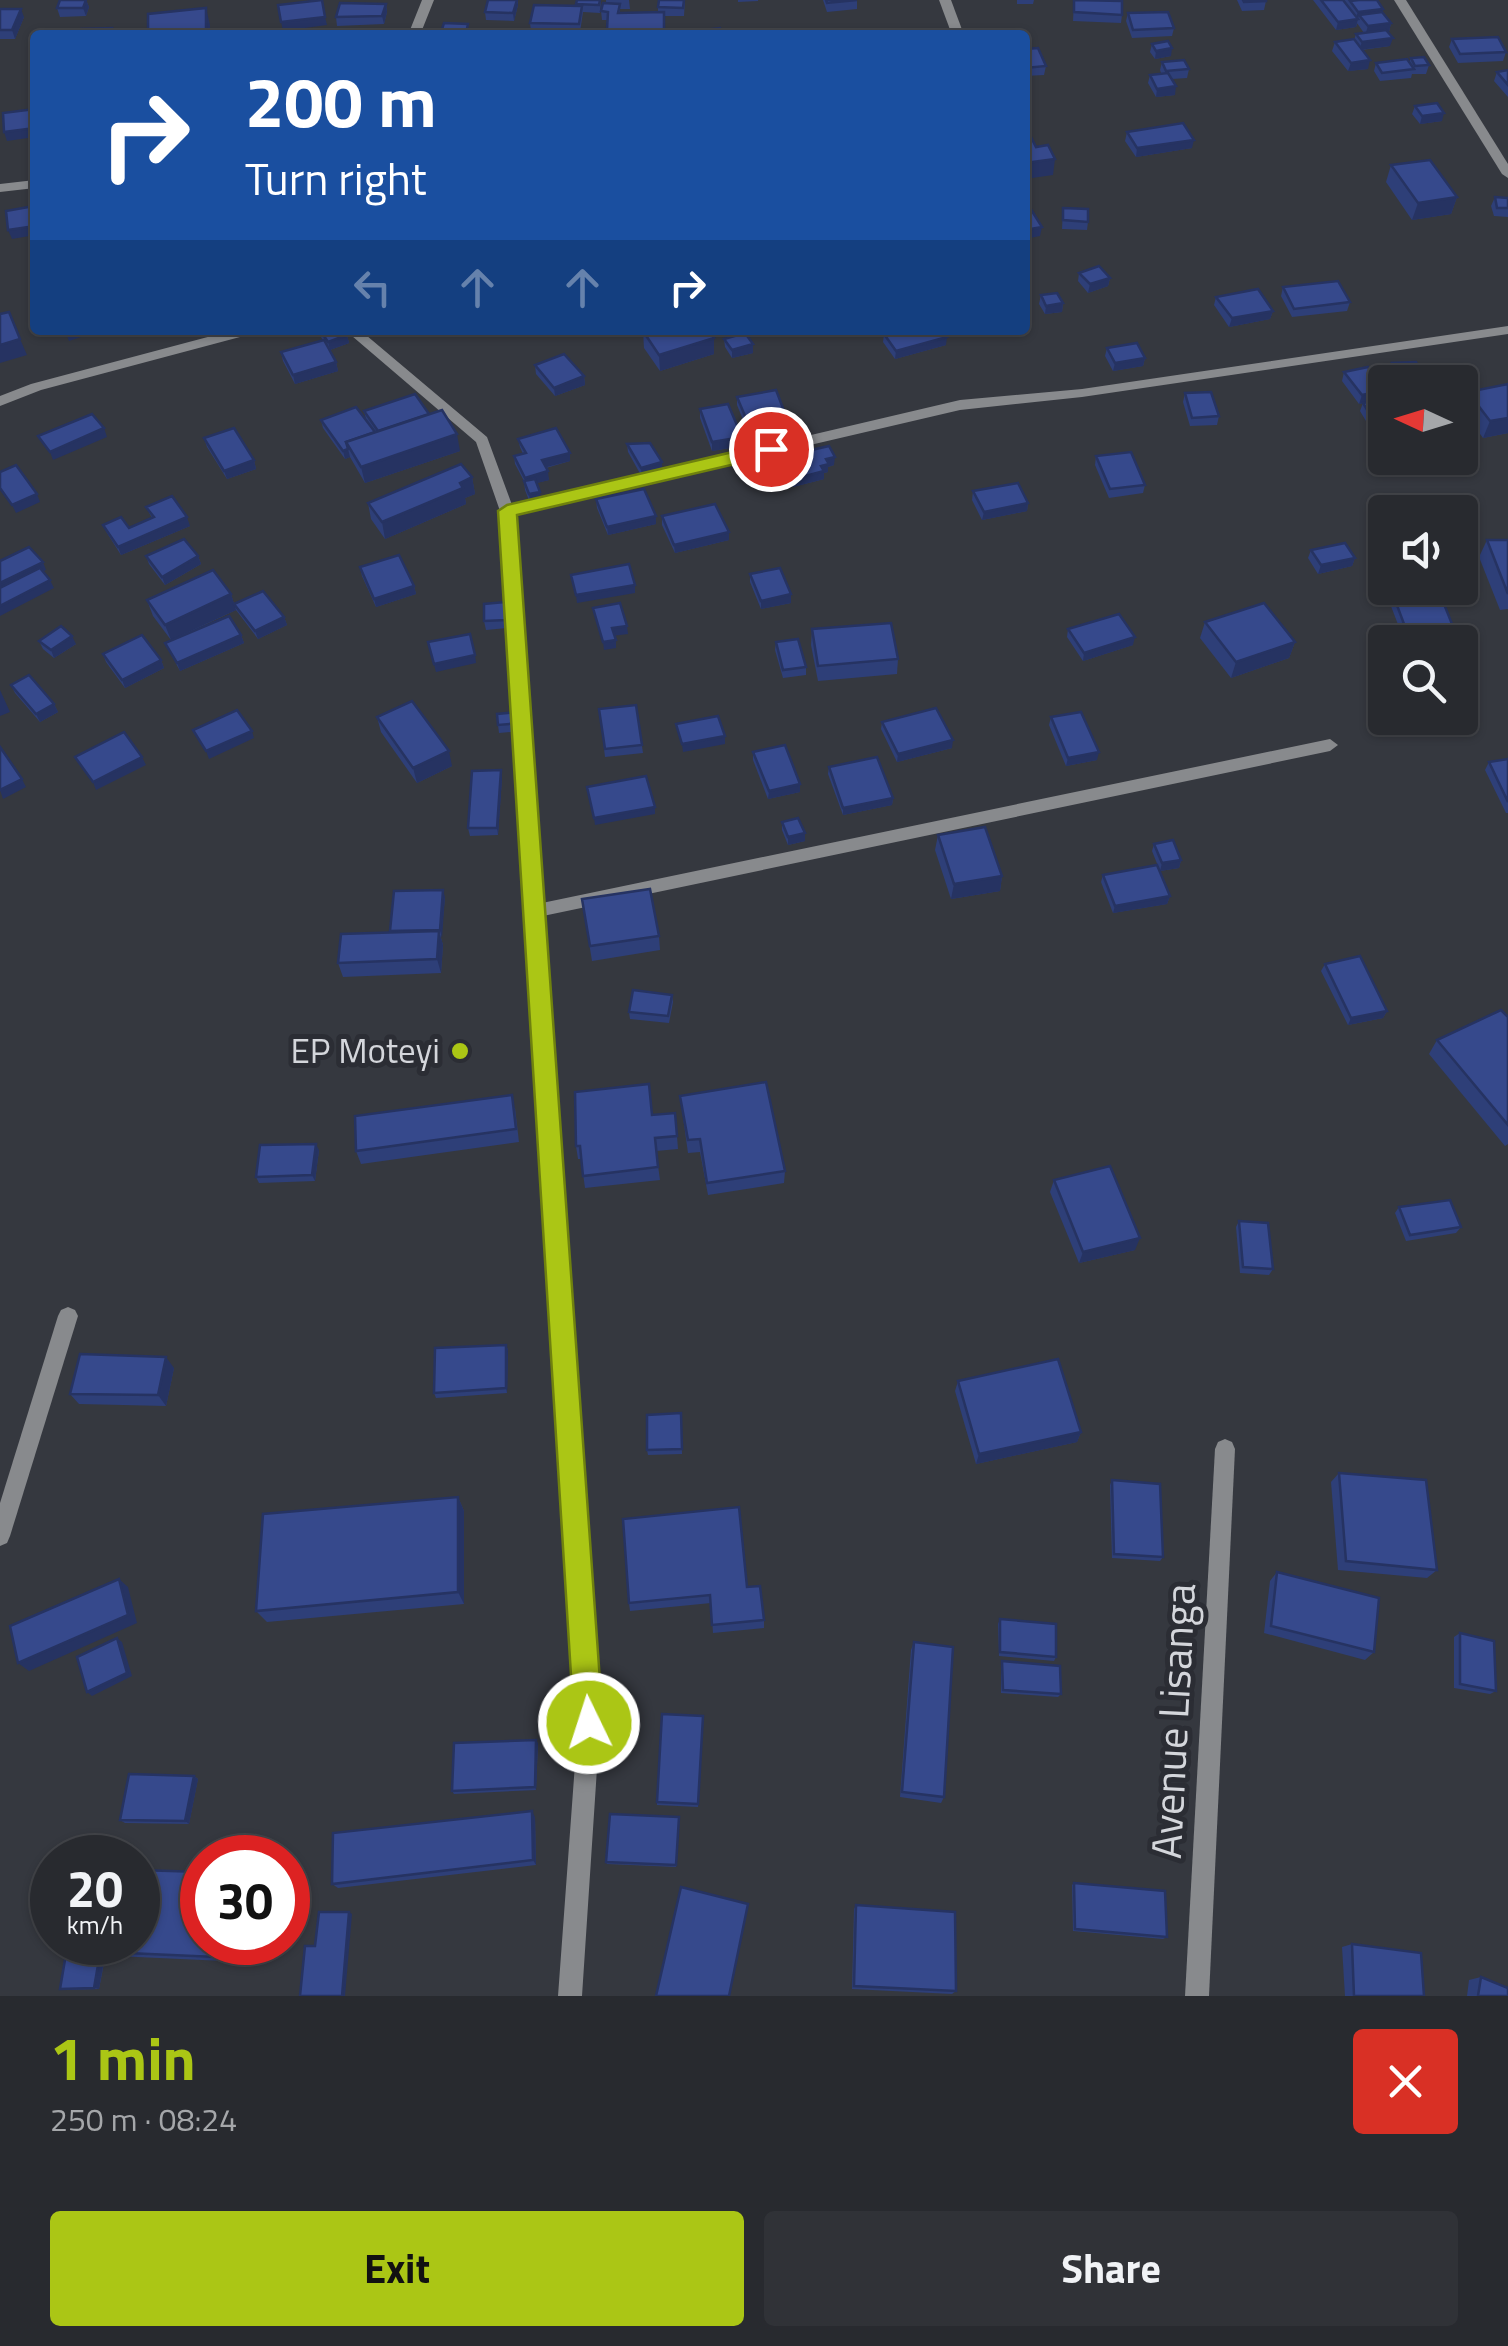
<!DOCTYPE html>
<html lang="en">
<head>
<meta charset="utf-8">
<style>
  body { margin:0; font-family:"Titillium Web",sans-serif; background:#303237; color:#f1f3f6; height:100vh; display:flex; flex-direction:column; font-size:38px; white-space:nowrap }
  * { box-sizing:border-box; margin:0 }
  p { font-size:32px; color:#a5a7aa }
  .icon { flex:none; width:55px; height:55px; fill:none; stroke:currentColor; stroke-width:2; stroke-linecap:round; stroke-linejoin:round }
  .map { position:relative; height:1996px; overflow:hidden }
  .side { display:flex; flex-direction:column; background:#282a2f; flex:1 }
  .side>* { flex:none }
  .hud { position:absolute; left:30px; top:30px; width:1000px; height:305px; border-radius:10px; box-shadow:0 2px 8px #0004,0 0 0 2px #44464b; background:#1a4fa0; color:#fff; overflow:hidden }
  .needle { width:65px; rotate:274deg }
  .buttons { position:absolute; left:1368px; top:365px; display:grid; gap:20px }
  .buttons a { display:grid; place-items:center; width:110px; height:110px; border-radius:10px; background:#282a2f; box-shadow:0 2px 8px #0004,0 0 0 2px #44464b; font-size:50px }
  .speed { position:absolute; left:30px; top:1835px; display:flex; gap:20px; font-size:50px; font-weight:700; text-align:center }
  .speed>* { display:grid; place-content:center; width:130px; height:130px; border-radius:50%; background:#282a2f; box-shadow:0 2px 8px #0004,0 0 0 2px #44464b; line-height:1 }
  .speed small { font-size:25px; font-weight:400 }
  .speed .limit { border:15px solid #d22; background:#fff; color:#111 }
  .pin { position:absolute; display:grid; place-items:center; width:85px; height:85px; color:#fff; margin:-42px; border:5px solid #fff; border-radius:50%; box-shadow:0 2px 10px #0007 }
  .me { position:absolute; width:110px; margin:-55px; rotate:356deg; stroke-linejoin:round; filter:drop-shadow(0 0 8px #0008) }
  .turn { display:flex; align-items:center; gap:35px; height:210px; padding:0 50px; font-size:45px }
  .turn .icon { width:130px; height:130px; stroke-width:2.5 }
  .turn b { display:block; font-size:70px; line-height:85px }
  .lanes { display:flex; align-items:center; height:95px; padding:0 50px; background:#0003; justify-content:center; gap:50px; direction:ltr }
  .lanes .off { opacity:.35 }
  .round { display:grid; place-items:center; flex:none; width:105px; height:105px; border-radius:10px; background:#303237 }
  .summary { display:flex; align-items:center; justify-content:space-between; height:170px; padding:0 50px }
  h1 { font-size:60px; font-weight:700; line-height:75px; color:#abc615 }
  .primary-button { display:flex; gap:20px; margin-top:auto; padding:20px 50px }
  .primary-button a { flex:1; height:115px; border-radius:10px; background:#abc615; color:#111; font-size:40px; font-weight:700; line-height:115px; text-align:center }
  .primary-button a+a { background:#303237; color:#f1f3f6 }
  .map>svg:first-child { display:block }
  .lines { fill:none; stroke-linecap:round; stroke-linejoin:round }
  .minor { fill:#888a8d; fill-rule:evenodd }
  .wall { fill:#2e3f78 }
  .shaded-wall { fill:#263362 }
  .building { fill:#36498c; stroke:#263362; stroke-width:2.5 }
  .route { fill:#abc615; stroke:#6f810e; stroke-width:2.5 }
  .poi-dot { fill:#abc615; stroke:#2b2d34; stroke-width:4 }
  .labels { text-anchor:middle; stroke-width:10; stroke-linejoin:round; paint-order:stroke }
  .poi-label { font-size:35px; fill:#d4d6db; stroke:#2b2d34; text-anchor:end }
  .near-street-label { font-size:42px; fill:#d4d6db; stroke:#2b2d34 }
</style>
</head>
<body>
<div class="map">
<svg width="1508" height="1996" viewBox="0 0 1508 1996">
  <rect width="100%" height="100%" fill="#35383f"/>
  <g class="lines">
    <g class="minor">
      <polygon points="422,0 434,0 420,35 408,35"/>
      <polygon points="939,0 951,0 964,35 952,35"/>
      <polygon points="1394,0 1406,0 1508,164 1508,178 1502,174"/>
      <polygon points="35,180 35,188 0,192 0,184"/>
      <polygon points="1508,326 1508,334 1082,397 960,410 514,514 542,903 1330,739 1338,745 1330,751 543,916 600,1723 582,1996 558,1996 578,1723 500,511 476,442 345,330 360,330 487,437 512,505 960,400 1082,389"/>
      <polygon points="234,330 257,330 255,333 41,390 0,406 0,396 31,384"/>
      <polygon points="68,1307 75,1310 78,1316 10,1536 7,1543 0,1546 0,1503 58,1316 61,1310"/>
      <polygon points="1225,1439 1232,1442 1235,1449 1209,1996 1185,1996 1215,1449 1218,1442"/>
    </g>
  </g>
  <g class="wall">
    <polygon points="86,0 89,7 86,16 60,17 57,8"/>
    <polygon points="518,0 518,5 514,21 486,20 485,12"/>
    <polygon points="577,0 601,0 600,13 583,12 580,32 531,31 530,23 576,6"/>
    <polygon points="606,0 629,0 630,9 620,9 620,13 658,12 658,7 685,0 684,16 664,16 664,35 608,35 608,20 602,20 601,11 606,4"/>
    <polygon points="738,0 758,0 758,1 738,2"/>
    <polygon points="823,0 857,0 857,9 827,12"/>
    <polygon points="1017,0 1034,0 1033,4 1017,4"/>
    <polygon points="1074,0 1122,15 1121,23 1073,21"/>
    <polygon points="1237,0 1266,0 1266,1 1264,10 1242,11"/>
    <polygon points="1313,0 1377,0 1383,9 1382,12 1391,23 1389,32 1390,46 1362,50 1368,69 1348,71 1332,51 1335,42 1354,40 1356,34 1364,33 1357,23 1358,21 1356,27 1336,30"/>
    <polygon points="386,4 387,12 384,24 337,26 336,17"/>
    <polygon points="0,9 24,17 15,39 0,39"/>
    <polygon points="1128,13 1174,28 1172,36 1132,38 1126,21"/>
    <polygon points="210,25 210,35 148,35"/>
    <polygon points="441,32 469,33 469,35 442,35"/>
    <polygon points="1452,39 1506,52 1503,61 1458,63 1449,47"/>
    <polygon points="1152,44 1171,56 1155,59 1150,52"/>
    <polygon points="1025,49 1046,66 1044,75 1025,76"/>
    <polygon points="1411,58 1429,65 1426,74 1412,74 1411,78 1380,81 1374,71 1376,63 1409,63"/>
    <polygon points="1162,62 1189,69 1187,78 1172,79 1175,95 1156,97 1148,83 1150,75 1161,73 1160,70"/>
    <polygon points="1508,70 1508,97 1494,81 1497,72"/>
    <polygon points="1415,106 1442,121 1420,124 1412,114"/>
    <polygon points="1127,132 1192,148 1136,157 1125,141"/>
    <polygon points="1391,165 1457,197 1451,214 1412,220 1386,182"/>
    <polygon points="1495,197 1508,198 1508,217 1494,216 1491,206"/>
    <polygon points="1063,208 1088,222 1087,230 1062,229"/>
    <polygon points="1079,273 1110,278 1108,286 1088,293 1078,281"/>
    <polygon points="1283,287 1350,302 1347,311 1292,317 1281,296"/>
    <polygon points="1041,295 1063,303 1062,312 1045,314 1039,304"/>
    <polygon points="1216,297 1273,311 1270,319 1229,327 1214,305"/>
    <polygon points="316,330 344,330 347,335 349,343 330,350 336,362 338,371 295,384 283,361 281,352 323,340"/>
    <polygon points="643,331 714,338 714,354 660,371 644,348"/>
    <polygon points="884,334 946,345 895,359 883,342"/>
    <polygon points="724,339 753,353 732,358 725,347"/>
    <polygon points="1107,348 1145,358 1143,366 1113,371 1105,356"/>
    <polygon points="1392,363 1422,374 1419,382 1395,382 1389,371"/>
    <polygon points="535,365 584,376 585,385 555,396 536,374"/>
    <polygon points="1344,372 1383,398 1366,402 1379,400 1369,426 1360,411 1363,403 1359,404 1342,381"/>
    <polygon points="1508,384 1508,433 1483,438 1461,408 1468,392"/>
    <polygon points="1185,393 1219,416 1217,425 1190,426 1183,402"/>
    <polygon points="737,397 786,425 748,432 737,405"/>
    <polygon points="700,409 742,437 742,446 712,451 700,418"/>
    <polygon points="364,411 429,414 460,451 365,483 350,457 345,459 323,428 321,420 366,419"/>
    <polygon points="204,438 254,460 256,469 227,479 207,447"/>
    <polygon points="518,439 570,453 570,461 546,468 549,480 536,483 541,500 530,503 525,490 524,481 515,464 514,456 523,454 520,447"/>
    <polygon points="627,444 662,471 642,477 628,452"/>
    <polygon points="1096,456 1145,485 1143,493 1109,498 1095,465"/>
    <polygon points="781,457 834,465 828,467 828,472 824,473 824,479 793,487 781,466"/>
    <polygon points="472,477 475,494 465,498 466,504 385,539 371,519 368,503"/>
    <polygon points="973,491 1028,503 1027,511 982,520 972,500"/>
    <polygon points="596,499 656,516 656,524 608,535 597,508"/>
    <polygon points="146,507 190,526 121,555 107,533 103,525 129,528 152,518"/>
    <polygon points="662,516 729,532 729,540 675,553 662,525"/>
    <polygon points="1487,540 1508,540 1508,609 1500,610 1479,557"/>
    <polygon points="1311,550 1355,558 1352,566 1318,574 1308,558"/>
    <polygon points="146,556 198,556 201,564 165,585 149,564"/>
    <polygon points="360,567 414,586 416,594 376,607 362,576"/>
    <polygon points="750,574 791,603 761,609 750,582"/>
    <polygon points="1392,592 1454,629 1450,637 1404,640 1389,601"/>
    <polygon points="231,594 234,604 284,617 287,625 258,639 236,610 177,638 241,635 244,643 180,671 165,643 171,640 153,616 147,600"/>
    <polygon points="507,610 507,628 486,630 484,621"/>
    <polygon points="1205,622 1295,642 1289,658 1231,678 1200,638"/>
    <polygon points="812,629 898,659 897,674 818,681 811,645"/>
    <polygon points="1068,629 1133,645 1083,661 1067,637"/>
    <polygon points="39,641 76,644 54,658 43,649"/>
    <polygon points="776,642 806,667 806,675 783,678 775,650"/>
    <polygon points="103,654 161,660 164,668 125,688 106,662"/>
    <polygon points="11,685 54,704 58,712 40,722 15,693"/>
    <polygon points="636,705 643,753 605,757 599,709"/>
    <polygon points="519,712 521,731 499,733 498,725"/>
    <polygon points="377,717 452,766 417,783 381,732"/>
    <polygon points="1051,717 1097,760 1066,766 1049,725"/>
    <polygon points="882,722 952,748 897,762 881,729"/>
    <polygon points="753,752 800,792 768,799 753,760"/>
    <polygon points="1508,759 1508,813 1506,813 1485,770 1489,762"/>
    <polygon points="829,767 893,798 892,805 843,815 828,774"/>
    <polygon points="502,778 498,835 470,836 468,828"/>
    <polygon points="782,822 805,841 788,845 782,830"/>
    <polygon points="938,835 1002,876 1000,891 951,899 935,850"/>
    <polygon points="1154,844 1181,860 1179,868 1160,871 1152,851"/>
    <polygon points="1103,875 1170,896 1167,904 1113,913 1101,882"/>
    <polygon points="445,897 441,938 443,945 441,973 343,977 338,963 390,933"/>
    <polygon points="582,899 659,936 660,950 592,961"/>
    <polygon points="1325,964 1387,1011 1383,1018 1348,1025 1321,971"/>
    <polygon points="672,995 673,1002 669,1023 630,1019 629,1012"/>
    <polygon points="1508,1017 1508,1144 1505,1146 1429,1054 1437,1040"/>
    <polygon points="680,1096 785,1171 784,1183 708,1195 700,1152 688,1153"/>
    <polygon points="515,1108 519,1142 361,1164 356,1151"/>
    <polygon points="652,1115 677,1136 678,1149 656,1151 660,1180 585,1188 581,1159 578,1159 576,1146"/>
    <polygon points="319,1150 315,1181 259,1183 256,1177"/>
    <polygon points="1054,1180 1135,1250 1079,1263 1050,1192"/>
    <polygon points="1399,1207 1461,1227 1456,1233 1406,1241 1395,1213"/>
    <polygon points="1239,1221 1273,1269 1269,1275 1240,1273 1236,1227"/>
    <polygon points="506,1345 508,1350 507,1393 436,1398 434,1393"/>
    <polygon points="174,1368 166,1406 79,1404 70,1394"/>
    <polygon points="958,1381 1081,1432 1077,1442 976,1464 955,1391"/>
    <polygon points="681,1413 682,1454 648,1455 647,1450"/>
    <polygon points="1339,1473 1437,1570 1427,1578 1338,1570 1331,1482"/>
    <polygon points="1112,1480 1163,1557 1160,1561 1112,1558 1110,1485"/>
    <polygon points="458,1497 464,1511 464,1604 267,1622 256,1611"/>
    <polygon points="1277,1572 1374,1652 1365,1660 1264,1633 1270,1581"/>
    <polygon points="747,1587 764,1620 764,1628 713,1633 711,1603 630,1611 629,1603"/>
    <polygon points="1000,1619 1056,1657 1054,1661 999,1656 998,1624"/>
    <polygon points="1460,1633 1496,1691 1490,1694 1454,1688 1454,1637"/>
    <polygon points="914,1642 944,1797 941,1803 900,1797 911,1650"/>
    <polygon points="1002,1661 1061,1694 1058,1697 1001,1693 1001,1665"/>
    <polygon points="703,1716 698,1807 657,1805 657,1802"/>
    <polygon points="538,1743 536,1790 454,1794 452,1791"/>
    <polygon points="194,1776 198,1779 189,1824 125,1823 120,1820"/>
    <polygon points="535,1817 536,1865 338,1888 332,1884"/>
    <polygon points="679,1817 676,1867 607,1864 606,1862"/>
    <polygon points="1074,1883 1167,1937 1163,1939 1073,1931 1072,1885"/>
    <polygon points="856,1905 956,1991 952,1994 852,1989 854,1909"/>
    <polygon points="68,1942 107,1944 227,1942 224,1961 115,1956 106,1953 99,1989 65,1990 60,1989"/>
    <polygon points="1352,1944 1424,1996 1345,1996 1342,1947"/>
    <polygon points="1481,1977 1508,1996 1467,1996 1469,1980"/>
  </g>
  <g class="shaded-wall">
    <polygon points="86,0 89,7 86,16 83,8"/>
    <polygon points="517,0 518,5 514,21 513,13"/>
    <polygon points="386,4 387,12 384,24 382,16"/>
    <polygon points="206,8 210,25 210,35 208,35 206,30"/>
    <polygon points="21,9 24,17 15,39 12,30"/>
    <polygon points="1383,9 1381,18 1359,15 1356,27 1336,30 1338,22 1356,19 1358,12"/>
    <polygon points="325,17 327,25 283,31 281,22"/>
    <polygon points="1391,23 1389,32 1365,35 1368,26"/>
    <polygon points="1393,38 1390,46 1359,50 1362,42"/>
    <polygon points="1172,48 1171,56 1155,59 1156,51"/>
    <polygon points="1370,60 1368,69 1348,71 1351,63"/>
    <polygon points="1176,86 1175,95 1156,97 1157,89"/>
    <polygon points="1444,113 1442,121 1420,124 1422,116"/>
    <polygon points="35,128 35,137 7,141 4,132"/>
    <polygon points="1194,140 1192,148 1136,157 1137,148"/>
    <polygon points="1055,159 1053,175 1025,179 1025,163"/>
    <polygon points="1457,197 1451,214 1412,220 1418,203"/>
    <polygon points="35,226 35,235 12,239 8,230"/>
    <polygon points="1042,227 1040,236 1025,239 1025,230"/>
    <polygon points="1110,278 1108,286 1088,293 1090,284"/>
    <polygon points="1063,303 1062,312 1045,314 1046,306"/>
    <polygon points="1273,311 1270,319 1229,327 1232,318"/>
    <polygon points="74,330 99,330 99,331 69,341 66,333"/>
    <polygon points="347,335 349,343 330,350 328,342"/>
    <polygon points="947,337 946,345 895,359 896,351"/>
    <polygon points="714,338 714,354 660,371 659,355"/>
    <polygon points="20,339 27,355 0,363 0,345"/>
    <polygon points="753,344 753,353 732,358 732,350"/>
    <polygon points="1145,358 1143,366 1113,371 1115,363"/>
    <polygon points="336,362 338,371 295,384 293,375"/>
    <polygon points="584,376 585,385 555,396 554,388"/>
    <polygon points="1385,390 1383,398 1359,404 1362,395"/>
    <polygon points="786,416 786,425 748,432 748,423"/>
    <polygon points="1385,416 1385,424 1369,426 1372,418"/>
    <polygon points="1508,418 1508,433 1483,438 1490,421"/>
    <polygon points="104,428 107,437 53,460 50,452"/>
    <polygon points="457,434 460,451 365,483 361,467"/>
    <polygon points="742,437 742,446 712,451 712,442"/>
    <polygon points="348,449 350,457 345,459 343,451"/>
    <polygon points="570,453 570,461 543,468 542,460"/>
    <polygon points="835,457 834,465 828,467 828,472 824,473 824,479 793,487 794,479 821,466 826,459"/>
    <polygon points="254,460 256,469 227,479 224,471"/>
    <polygon points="662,462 662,471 642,477 641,468"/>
    <polygon points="548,471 549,480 526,486 525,478"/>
    <polygon points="472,477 475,494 465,498 466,504 385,539 382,522"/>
    <polygon points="540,492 541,500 530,503 529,494"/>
    <polygon points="37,494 40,502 16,513 12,505"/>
    <polygon points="1028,503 1027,511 982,520 984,512"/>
    <polygon points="656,516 656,524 608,535 607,527"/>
    <polygon points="187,517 190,526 121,555 118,547"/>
    <polygon points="729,532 729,540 675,553 674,545"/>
    <polygon points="198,556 201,564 165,585 162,577"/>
    <polygon points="1355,558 1352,566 1318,574 1321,565"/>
    <polygon points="43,562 46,570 0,593 0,583"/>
    <polygon points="50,580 54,588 0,616 0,606"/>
    <polygon points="635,585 635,593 577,603 576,595"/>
    <polygon points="414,586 416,594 376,607 374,599"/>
    <polygon points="231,594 236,610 171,640 165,625"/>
    <polygon points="791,594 791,603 761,609 761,601"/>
    <polygon points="284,617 287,625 258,639 255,631"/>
    <polygon points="627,626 628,634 612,636 612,628"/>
    <polygon points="241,635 244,643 180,671 177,663"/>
    <polygon points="72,636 76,644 54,658 51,650"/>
    <polygon points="1135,637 1133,645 1083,661 1084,653"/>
    <polygon points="616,640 616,648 604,650 603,642"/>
    <polygon points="1295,642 1289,658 1231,678 1236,662"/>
    <polygon points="475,655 476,663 436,672 434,664"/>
    <polygon points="161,660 164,668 125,688 122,680"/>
    <polygon points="0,690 10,712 0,716"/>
    <polygon points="54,704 58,712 40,722 36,714"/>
    <polygon points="252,731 254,738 209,759 206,751"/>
    <polygon points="725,736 725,744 683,752 682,744"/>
    <polygon points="953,740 952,748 897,762 898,754"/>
    <polygon points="449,751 452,766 417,783 413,768"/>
    <polygon points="1099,752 1097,760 1066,766 1068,758"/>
    <polygon points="142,757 146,765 96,790 93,782"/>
    <polygon points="501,770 502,778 498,835 497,828"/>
    <polygon points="22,779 26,787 3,799 0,790"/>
    <polygon points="800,784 800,792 768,799 769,791"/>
    <polygon points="893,798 892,805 843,815 843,808"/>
    <polygon points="655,807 655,814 595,825 594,818"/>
    <polygon points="805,833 805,841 788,845 788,837"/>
    <polygon points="1181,860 1179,868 1160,871 1162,863"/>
    <polygon points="1002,876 1000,891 951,899 954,884"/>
    <polygon points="443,890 445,897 442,938 440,930"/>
    <polygon points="1170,896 1167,904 1113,913 1115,906"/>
    <polygon points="439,931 443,945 441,973 437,959"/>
    <polygon points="1387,1011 1383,1018 1348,1025 1351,1018"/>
    <polygon points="316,1144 319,1150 315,1181 312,1175"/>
    <polygon points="1140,1238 1135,1250 1079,1263 1083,1252"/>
    <polygon points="506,1345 508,1350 507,1393 506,1388"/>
    <polygon points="166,1357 174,1368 166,1406 158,1395"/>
    <polygon points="1081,1432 1077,1442 976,1464 979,1454"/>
    <polygon points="458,1497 464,1511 464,1604 458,1592"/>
    <polygon points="119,1579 128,1587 137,1623 29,1671 18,1663"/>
    <polygon points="117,1638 122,1642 132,1676 92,1696 87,1692"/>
    <polygon points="536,1740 538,1743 536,1790 535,1787"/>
    <polygon points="194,1776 198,1779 189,1824 185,1821"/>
    <polygon points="532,1811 535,1817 536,1865 533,1860"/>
    <polygon points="349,1912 352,1914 345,1996 342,1996"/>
    <polygon points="102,1942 107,1944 99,1989 94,1988"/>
    <polygon points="218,1942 227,1942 224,1961 216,1957"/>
  </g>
  <g class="building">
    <polygon points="60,0 86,0 83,8 57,8"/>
    <polygon points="322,0 325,17 281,22 278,5"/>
    <polygon points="488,0 517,0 513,13 485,12"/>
    <polygon points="577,0 600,0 599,5 576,4"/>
    <polygon points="659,0 684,0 683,8 658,7"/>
    <polygon points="826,0 857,0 827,3"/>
    <polygon points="1074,0 1122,1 1122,15 1074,12"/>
    <polygon points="1243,0 1266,0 1266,1 1244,2"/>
    <polygon points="1321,0 1343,0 1358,19 1338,22"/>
    <polygon points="1359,0 1377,0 1383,9 1358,12 1350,1"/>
    <polygon points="340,3 386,4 382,16 336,17"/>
    <polygon points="603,3 620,4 618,13 664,12 664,29 607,30 608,12 601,11"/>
    <polygon points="534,5 582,6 579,24 530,23"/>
    <polygon points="206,8 206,30 148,35 148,14"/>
    <polygon points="0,9 21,9 12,30 0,30"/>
    <polygon points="1168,12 1174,28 1133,30 1128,13"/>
    <polygon points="1382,12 1391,23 1368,26 1359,15"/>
    <polygon points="444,23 468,24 466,33 441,32"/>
    <polygon points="112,28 110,35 79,35 81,29"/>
    <polygon points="720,28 722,35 695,35 694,31"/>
    <polygon points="1386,30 1393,38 1362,42 1356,34"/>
    <polygon points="1498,37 1506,52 1460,54 1452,39"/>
    <polygon points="1354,39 1370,60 1351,63 1335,42"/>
    <polygon points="1168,41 1172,48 1156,51 1152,44"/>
    <polygon points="1038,48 1046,66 1025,68 1025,49"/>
    <polygon points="1424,57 1429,65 1415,66 1411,58"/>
    <polygon points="1407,59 1414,69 1382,73 1376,63"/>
    <polygon points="1184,60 1189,69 1166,71 1162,62"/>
    <polygon points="1508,70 1508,85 1497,72"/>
    <polygon points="1168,73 1176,86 1157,89 1150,75"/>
    <polygon points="1437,103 1444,113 1422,116 1415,106"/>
    <polygon points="35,109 35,128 4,132 3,113"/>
    <polygon points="1183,123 1194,140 1137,148 1127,132"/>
    <polygon points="1025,125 1036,147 1048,145 1055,159 1025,163"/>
    <polygon points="1430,160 1457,197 1418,203 1391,165"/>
    <polygon points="1495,197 1508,198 1508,208 1497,208"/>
    <polygon points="1027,203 1042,227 1025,230 1025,204"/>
    <polygon points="34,206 35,226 8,230 6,211"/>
    <polygon points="1063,208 1088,209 1088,222 1063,220"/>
    <polygon points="1099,266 1110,278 1090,284 1079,273"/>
    <polygon points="1338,281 1350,302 1294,309 1283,287"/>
    <polygon points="1258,289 1273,311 1232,318 1216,297"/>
    <polygon points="1057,293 1063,303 1046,306 1041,295"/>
    <polygon points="9,312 20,339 0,345 0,314"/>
    <polygon points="320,330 344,330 347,335 328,342"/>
    <polygon points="647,330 709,330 714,338 659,355 643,331"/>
    <polygon points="898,330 942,330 947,337 896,351 884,334"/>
    <polygon points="745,333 753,344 732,350 724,339"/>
    <polygon points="324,340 336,362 293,375 281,352"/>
    <polygon points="1137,343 1145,358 1115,363 1107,348"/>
    <polygon points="564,354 584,376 554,388 535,365"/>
    <polygon points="1416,362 1422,374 1398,376 1392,363"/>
    <polygon points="1368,367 1385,390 1362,395 1344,372"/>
    <polygon points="1508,384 1508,418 1490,421 1468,392"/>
    <polygon points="776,390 786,416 748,423 737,397"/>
    <polygon points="1211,392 1219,416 1192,418 1185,393"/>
    <polygon points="415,394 429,414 378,431 364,411"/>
    <polygon points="1379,400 1385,408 1385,416 1372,418 1363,403"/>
    <polygon points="728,404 742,437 712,442 700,409"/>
    <polygon points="356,407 375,432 346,442 348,449 343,451 321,420"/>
    <polygon points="442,410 457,434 361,467 346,442"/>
    <polygon points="92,414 104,428 50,452 38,436"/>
    <polygon points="234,428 254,460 224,471 204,438"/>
    <polygon points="556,428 570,453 542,460 548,471 525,478 514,456 526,453 518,439"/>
    <polygon points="650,443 662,462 641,468 627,444"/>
    <polygon points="829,446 835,457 826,459 829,464 821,466 824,471 794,479 781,457"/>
    <polygon points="1131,452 1145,485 1110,489 1096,456"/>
    <polygon points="461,464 472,477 460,483 463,488 382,522 368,503"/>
    <polygon points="16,465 37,494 12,505 0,488 0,472"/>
    <polygon points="535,479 540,492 529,494 524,481"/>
    <polygon points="1018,483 1028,503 984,512 973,491"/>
    <polygon points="644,489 656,516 607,527 596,499"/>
    <polygon points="172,496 187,517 118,547 103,525 121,517 129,528 154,517 146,507"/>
    <polygon points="715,504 729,532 674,545 662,516"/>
    <polygon points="184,539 198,556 162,577 146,556"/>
    <polygon points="1487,540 1508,540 1508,594"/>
    <polygon points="1345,543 1355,558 1321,565 1311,550"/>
    <polygon points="29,547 43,562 0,583 0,561"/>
    <polygon points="399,555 414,586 374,599 360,567"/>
    <polygon points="629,564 635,585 576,595 571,575"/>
    <polygon points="40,568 50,580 0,606 0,588"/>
    <polygon points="780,568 791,594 761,601 750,574"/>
    <polygon points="213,570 231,594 165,625 147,600"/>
    <polygon points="1438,589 1454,629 1407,632 1392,592"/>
    <polygon points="263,591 284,617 255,631 234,604"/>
    <polygon points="505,602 506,620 484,621 484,604"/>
    <polygon points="620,603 627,626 612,628 616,640 603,642 593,608"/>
    <polygon points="1264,603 1295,642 1236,662 1205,622"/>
    <polygon points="1119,614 1135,637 1084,653 1068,629"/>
    <polygon points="229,616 241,635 177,663 165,643"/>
    <polygon points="891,623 898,659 818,666 812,629"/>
    <polygon points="61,626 72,636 51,650 39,641"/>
    <polygon points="470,634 475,655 434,664 428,642"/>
    <polygon points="142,635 161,660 122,680 103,654"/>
    <polygon points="798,639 806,667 783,670 776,642"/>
    <polygon points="29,675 54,704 36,714 11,685"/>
    <polygon points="412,701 449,751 413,768 377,717"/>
    <polygon points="636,705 642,745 605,749 599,709"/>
    <polygon points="936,708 953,740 898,754 882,722"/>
    <polygon points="237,710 252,731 206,751 193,730"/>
    <polygon points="519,712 520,723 498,725 497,714"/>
    <polygon points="1081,712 1099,752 1068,758 1051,717"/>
    <polygon points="718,716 725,736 682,744 676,724"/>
    <polygon points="124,732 142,757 93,782 75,757"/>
    <polygon points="785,745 800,784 769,791 753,752"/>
    <polygon points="0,747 22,779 0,790"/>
    <polygon points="877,757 893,798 843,808 829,767"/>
    <polygon points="1508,759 1508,802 1489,762"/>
    <polygon points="501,770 497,828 468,828 472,771"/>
    <polygon points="646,776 655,807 594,818 587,787"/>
    <polygon points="798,818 805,833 788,837 782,822"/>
    <polygon points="985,827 1002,876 954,884 938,835"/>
    <polygon points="1173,840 1181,860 1162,863 1154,844"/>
    <polygon points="1157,865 1170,896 1115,906 1103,875"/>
    <polygon points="650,889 659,936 590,946 582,899"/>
    <polygon points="443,890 440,930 390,931 394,891"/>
    <polygon points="439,931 437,959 338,963 341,934"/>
    <polygon points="1360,956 1387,1011 1351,1018 1325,964"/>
    <polygon points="633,990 672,995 668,1016 629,1012"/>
    <polygon points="1501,1010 1508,1017 1508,1125 1437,1040"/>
    <polygon points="766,1082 785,1171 707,1183 700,1139 688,1140 680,1096"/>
    <polygon points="649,1084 652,1115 675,1113 677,1136 655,1138 658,1167 583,1176 580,1146 576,1146 575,1092"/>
    <polygon points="512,1095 516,1129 356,1151 355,1116"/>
    <polygon points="316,1144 312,1175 256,1177 260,1145"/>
    <polygon points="1110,1166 1140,1238 1083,1252 1054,1180"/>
    <polygon points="1450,1200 1461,1227 1410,1235 1399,1207"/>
    <polygon points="1239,1221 1268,1223 1273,1269 1243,1267"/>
    <polygon points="506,1345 506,1388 434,1393 435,1348"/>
    <polygon points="80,1354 166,1357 158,1395 70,1394"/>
    <polygon points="1058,1359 1081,1432 979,1454 958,1381"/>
    <polygon points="681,1413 682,1449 647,1450 647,1415"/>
    <polygon points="1339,1473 1426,1480 1437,1570 1346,1561"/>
    <polygon points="1112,1480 1160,1484 1163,1557 1114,1554"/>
    <polygon points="458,1497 458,1592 256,1611 263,1514"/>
    <polygon points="739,1507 747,1587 760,1586 764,1620 712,1625 710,1595 629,1603 623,1519"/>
    <polygon points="1277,1572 1379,1598 1374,1652 1271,1626"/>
    <polygon points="119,1579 128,1615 18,1663 10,1626"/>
    <polygon points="1000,1619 1056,1624 1056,1657 1000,1652"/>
    <polygon points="1460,1633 1494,1641 1496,1691 1460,1684"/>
    <polygon points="117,1638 127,1673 87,1692 77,1657"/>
    <polygon points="914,1642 953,1647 944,1797 902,1792"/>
    <polygon points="1002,1661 1060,1666 1061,1694 1003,1690"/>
    <polygon points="662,1714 703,1716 698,1804 657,1802"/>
    <polygon points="536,1740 535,1787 452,1791 454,1743"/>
    <polygon points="129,1774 194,1776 185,1821 120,1820"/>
    <polygon points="532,1811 533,1860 332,1884 333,1833"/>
    <polygon points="610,1814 679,1817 676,1865 606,1862"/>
    <polygon points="138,1870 202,1872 202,1942 218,1942 216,1957 105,1952 107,1942 138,1942"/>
    <polygon points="1074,1883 1165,1891 1167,1937 1075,1929"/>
    <polygon points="681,1887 748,1904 729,1996 656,1996"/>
    <polygon points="856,1905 955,1912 956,1991 854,1986"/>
    <polygon points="319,1912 349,1912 342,1996 300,1996 305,1946 315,1946"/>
    <polygon points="68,1942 102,1942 94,1988 60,1989"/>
    <polygon points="1352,1944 1421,1953 1424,1996 1354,1996"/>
    <polygon points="1481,1977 1508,1988 1508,1996 1478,1996"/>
  </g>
  <polygon class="route" points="771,443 780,449 778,454 517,515 603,1723 599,1733 589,1737 579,1733 574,1723 498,511 507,505"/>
  <circle class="poi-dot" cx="460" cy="1051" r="10"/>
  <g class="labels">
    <g class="poi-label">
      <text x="440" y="1063">EP Moteyi</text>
    </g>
    <g class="near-street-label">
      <text transform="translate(1173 1721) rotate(-87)" y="15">Avenue Lisanga</text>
    </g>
  </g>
</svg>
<div class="buttons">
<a><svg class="needle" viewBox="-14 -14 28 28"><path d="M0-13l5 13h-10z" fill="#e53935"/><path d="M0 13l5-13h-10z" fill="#a5a7aa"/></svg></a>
<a><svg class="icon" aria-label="sound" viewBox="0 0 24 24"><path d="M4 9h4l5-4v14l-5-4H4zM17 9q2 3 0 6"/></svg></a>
<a><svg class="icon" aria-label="search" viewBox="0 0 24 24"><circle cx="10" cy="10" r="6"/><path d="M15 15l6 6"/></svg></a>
</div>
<div class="speed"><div>20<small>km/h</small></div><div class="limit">30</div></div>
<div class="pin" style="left:771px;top:449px;background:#d93025"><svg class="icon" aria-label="arrive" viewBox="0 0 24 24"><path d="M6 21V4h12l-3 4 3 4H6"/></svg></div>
<svg class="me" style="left:589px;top:1723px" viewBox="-20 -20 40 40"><circle r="17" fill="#abc615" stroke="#fff" stroke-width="3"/><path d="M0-11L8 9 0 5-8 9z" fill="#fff"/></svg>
<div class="hud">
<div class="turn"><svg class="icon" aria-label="right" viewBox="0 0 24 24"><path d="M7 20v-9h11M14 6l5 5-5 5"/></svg><div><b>200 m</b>Turn right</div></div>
<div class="lanes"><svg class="icon off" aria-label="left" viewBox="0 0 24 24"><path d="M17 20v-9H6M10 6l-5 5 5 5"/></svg><svg class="icon off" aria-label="ahead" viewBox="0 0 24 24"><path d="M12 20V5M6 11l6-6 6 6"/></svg><svg class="icon off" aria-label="ahead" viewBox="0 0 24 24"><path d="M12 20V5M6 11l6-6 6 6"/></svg><svg class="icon" aria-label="right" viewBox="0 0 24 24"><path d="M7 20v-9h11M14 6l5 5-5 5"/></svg></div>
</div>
</div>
<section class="side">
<div class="summary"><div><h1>1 min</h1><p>250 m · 08:24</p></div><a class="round" style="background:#d93025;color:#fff"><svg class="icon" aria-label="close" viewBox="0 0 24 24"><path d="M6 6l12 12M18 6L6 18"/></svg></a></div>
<div class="primary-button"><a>Exit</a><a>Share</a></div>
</section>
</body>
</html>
